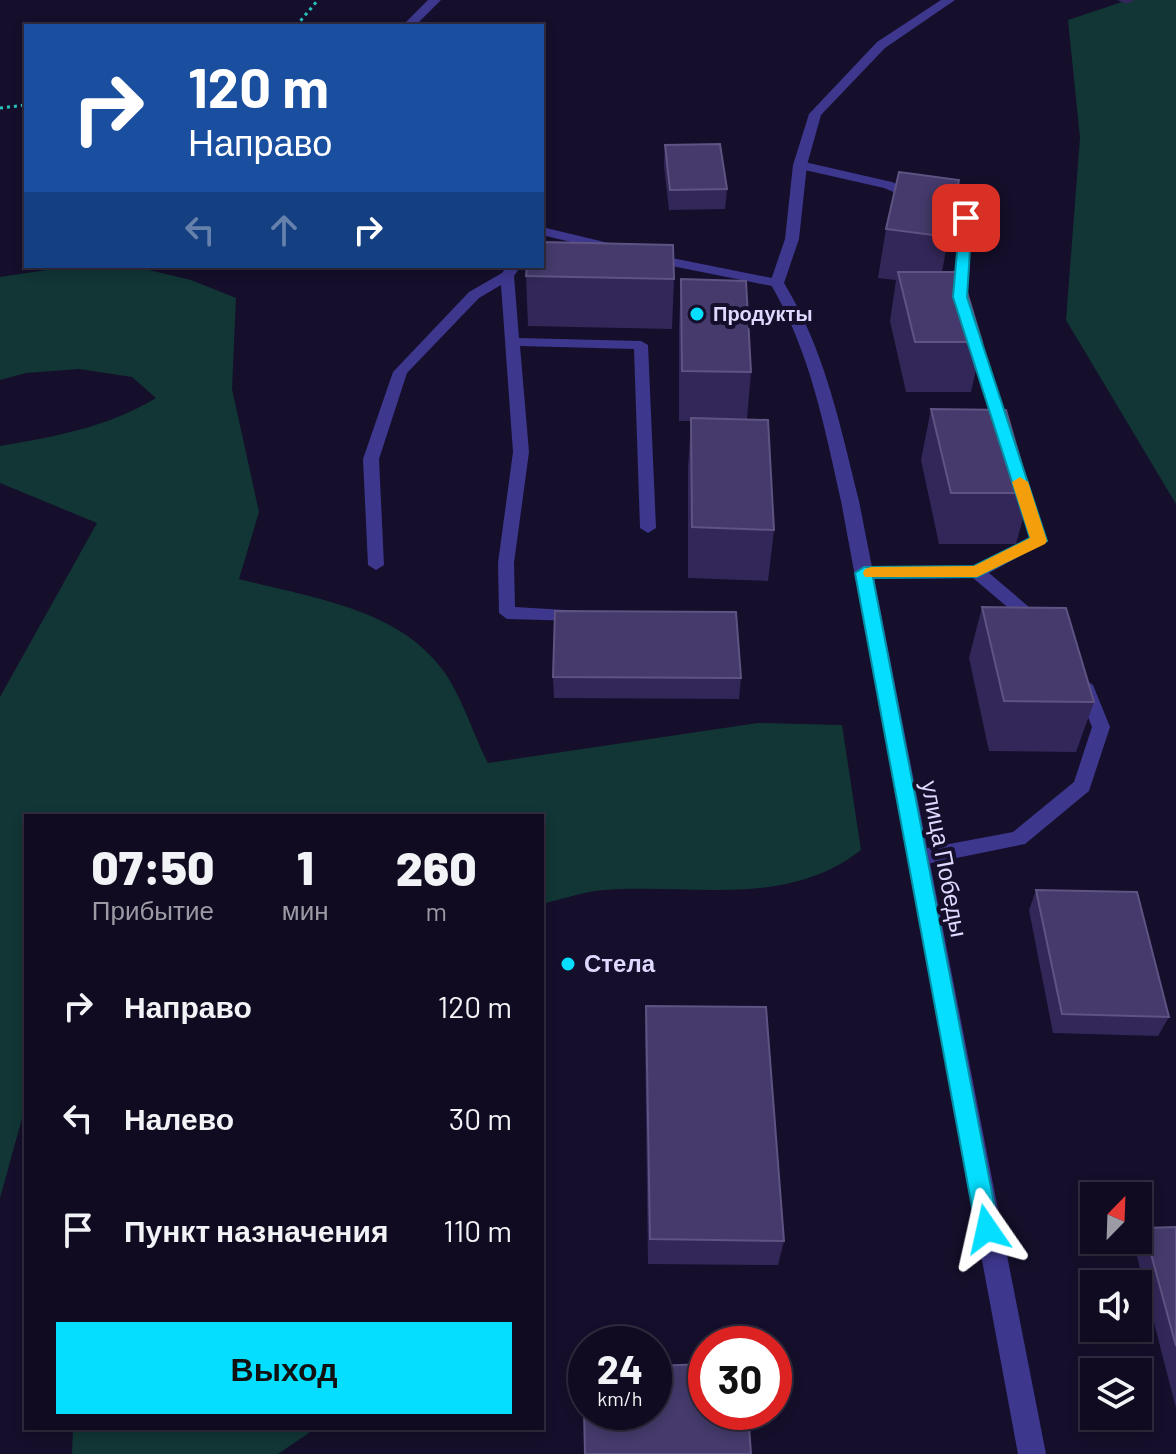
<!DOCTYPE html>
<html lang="ru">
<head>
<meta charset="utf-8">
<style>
  body { margin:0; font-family:Barlow,sans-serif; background:#191429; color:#f1f3f6; height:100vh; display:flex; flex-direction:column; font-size:30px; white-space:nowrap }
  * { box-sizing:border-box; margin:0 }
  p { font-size:26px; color:#9c9ba5 }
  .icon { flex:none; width:44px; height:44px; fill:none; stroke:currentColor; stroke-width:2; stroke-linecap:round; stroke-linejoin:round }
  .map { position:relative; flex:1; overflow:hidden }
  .panel { position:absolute; left:24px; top:814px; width:520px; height:616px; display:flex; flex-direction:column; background:#100b20; border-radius:0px; box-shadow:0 4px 12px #0003,0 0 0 2px #302b3e }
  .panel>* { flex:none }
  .banner { position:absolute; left:24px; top:24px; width:520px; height:244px; border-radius:0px; box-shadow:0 4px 12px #0003,0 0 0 2px #302b3e; background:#1a4fa0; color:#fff; overflow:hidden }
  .needle { width:52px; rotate:23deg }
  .fabs { position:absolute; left:1080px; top:1182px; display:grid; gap:16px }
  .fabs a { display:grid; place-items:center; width:72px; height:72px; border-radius:0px; background:#100b20; box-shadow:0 4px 12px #0003,0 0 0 2px #302b3e; font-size:40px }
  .speed { position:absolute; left:568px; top:1326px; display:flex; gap:16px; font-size:40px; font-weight:700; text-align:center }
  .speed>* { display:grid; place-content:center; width:104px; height:104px; border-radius:50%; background:#100b20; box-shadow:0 4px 12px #0003,0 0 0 2px #302b3e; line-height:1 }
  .speed small { font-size:20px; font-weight:400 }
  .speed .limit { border:12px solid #d22; background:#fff; color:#111 }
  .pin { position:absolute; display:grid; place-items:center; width:68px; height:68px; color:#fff; margin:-34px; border-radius:16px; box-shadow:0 4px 12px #0006 }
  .me { position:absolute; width:88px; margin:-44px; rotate:349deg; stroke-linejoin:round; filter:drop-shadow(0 0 6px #0008) }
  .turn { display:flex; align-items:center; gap:28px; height:168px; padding:0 32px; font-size:36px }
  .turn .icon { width:104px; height:104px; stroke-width:2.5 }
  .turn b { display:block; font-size:56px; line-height:68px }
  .lanes { display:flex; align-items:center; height:76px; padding:0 32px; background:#0003; justify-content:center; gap:40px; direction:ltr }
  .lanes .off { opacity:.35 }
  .eta { display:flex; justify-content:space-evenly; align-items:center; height:136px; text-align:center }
  .eta b { font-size:48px; font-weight:800; line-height:56px }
  .cta { display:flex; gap:16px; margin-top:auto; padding:16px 32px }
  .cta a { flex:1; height:92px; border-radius:0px; background:#05deff; color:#111; font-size:32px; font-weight:800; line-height:92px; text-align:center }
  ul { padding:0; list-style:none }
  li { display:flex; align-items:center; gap:24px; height:112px; padding:0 32px }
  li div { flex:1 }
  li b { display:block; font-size:30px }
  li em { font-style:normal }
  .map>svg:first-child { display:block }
  .green { fill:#113635 }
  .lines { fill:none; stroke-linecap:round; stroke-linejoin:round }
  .path { stroke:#28c4c0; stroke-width:3; stroke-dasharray:3 4; stroke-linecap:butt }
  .service { fill:#3d378d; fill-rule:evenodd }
  .minor { fill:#3d378d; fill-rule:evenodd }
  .tertiary { fill:#3d378d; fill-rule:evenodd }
  .wall { fill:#332759 }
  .building { fill:#453a6b; stroke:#5e5382; stroke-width:2 }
  .route { fill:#05deff; stroke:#0390a6; stroke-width:2 }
  .slow { fill:#f59e0b }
  .poi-dot { fill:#05deff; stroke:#150f2b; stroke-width:3 }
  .labels { text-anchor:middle; stroke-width:8; stroke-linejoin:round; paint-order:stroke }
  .far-poi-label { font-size:20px; font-weight:bold; fill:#dfd9ff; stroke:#150f2b; text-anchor:start }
  .street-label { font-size:24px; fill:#dfd9ff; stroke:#150f2b }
  .poi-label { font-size:24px; font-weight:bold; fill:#dfd9ff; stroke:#150f2b; text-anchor:start }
</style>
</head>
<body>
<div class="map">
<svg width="1176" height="1454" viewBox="0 0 1176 1454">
  <rect width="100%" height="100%" fill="#150f2b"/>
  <g class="green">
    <polygon points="1128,0 1176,0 1176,504 1066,320 1080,138 1068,20"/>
    <path d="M132 266 191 280 236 298 232 389 259 512 239 579C308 597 397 608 442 669 461 694 473 734 488 763L758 723 842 725 861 850C786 909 691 883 603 890 583 892 562 899 542 904V816H26V1104L0 1198V697L97 523 0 483V446C54 437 108 427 156 398L132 377 79 369 26 373 0 380V277L66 267Z"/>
    <polygon points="73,1428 316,1428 278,1454 72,1454"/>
  </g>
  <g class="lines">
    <g class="path">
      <polyline points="296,26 318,0"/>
      <polyline points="0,108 26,105"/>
    </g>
    <g class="service">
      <polygon points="800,161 892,182 970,215 965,299 955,299 953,296 960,220 884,188 796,168 796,162"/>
      <polygon points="507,266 521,266 514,276 519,338 641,341 648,345 656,528 648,533 640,528 634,349 520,346 529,452 514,563 515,607 583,611 585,615 583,619 577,621 507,619 499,613 498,563 513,452 501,285 479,298 407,373 379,459 384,565 376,570 368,565 363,459 393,372 469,292 502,273"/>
      <polygon points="971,328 978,332 1011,433 1009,436 1004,438 997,433 964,332"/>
      <polygon points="1020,475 1028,480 1047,541 989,573 1042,618 1044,622 1042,626 1030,626 973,578 864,579 856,573 864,567 974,566 1030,539 1012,480"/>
      <polygon points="1084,679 1093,685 1110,727 1089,791 1025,844 917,866 910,863 907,858 910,853 917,850 1013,832 1074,782 1092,727 1075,685"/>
    </g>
    <path class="minor" d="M941 0H955L885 48 821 115 807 165 799 239 784 283C825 350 840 425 859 501L1046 1454H1018L841 501C824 425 810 351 770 283L785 239 793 165 809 114 877 42Z"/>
    <g class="tertiary">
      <polygon points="428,0 441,0 415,26 402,26"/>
      <polygon points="542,227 621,246 623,249 616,253 542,235"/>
      <polygon points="647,253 777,279 784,283 777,287 642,260 640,257"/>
    </g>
  </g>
  <g class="wall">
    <polygon points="1117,0 1135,0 1127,4"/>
    <polygon points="665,145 727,189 725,209 669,210 664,165"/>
    <polygon points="959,180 942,272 982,342 971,392 906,392 890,321 896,280 878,278 886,229"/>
    <polygon points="526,276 674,279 672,329 528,326"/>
    <polygon points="681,279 751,372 747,419 774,530 768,581 688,578 688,468 691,421 679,421 679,329"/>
    <polygon points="931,409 1030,493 1016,544 939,544 921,460"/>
    <polygon points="982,607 1094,702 1076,752 989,751 969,658"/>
    <polygon points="553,677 741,678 739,699 554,698"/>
    <polygon points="1036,890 1169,1017 1158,1036 1053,1033 1029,910"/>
    <polygon points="646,1006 784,1241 778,1265 648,1264 645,1034"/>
    <polygon points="1176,1227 1176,1408 1134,1245 1137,1240 1138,1240 1138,1238 1144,1228"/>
  </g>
  <g class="building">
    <polygon points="720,144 727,189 670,190 665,145"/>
    <polygon points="899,172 959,180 948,237 886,229"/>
    <polygon points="542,242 673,245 674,279 526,276 527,266 542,266"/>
    <polygon points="898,272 961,272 982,342 915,342"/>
    <polygon points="681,279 746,281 751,372 682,371"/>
    <polygon points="931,409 1006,410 1030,493 951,493"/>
    <polygon points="691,418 768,420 774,530 692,527"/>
    <polygon points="982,607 1066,608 1094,702 1004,701"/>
    <polygon points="555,611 736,612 741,678 553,677"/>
    <polygon points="1036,890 1137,892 1169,1017 1062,1014"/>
    <polygon points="646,1006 766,1007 784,1241 650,1239"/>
    <polygon points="1176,1227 1176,1346 1144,1228"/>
    <polygon points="706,1364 706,1412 748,1412 751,1454 585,1454 583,1367 586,1367 586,1412 654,1412 654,1366"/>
  </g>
  <polygon class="route" points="966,214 972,218 967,297 1047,541 977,577 873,578 999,1229 996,1237 987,1241 979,1237 976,1229 855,573 864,567 974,566 1030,538 953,297 960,218"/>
  <polygon class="slow" points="1020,477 1028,482 1047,541 1045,544 977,577 865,577 863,573 865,569 871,567 974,566 1030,538 1012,482"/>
  <g class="poi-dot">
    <circle cx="697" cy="314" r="8"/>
    <circle cx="568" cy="964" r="8"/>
  </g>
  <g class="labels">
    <g class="far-poi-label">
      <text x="713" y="321">Продукты</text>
    </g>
    <g class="street-label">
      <text transform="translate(944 859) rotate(79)" y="8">улица Победы</text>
    </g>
    <g class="poi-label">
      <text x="584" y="972">Стела</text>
    </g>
  </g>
</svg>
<div class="fabs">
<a><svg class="needle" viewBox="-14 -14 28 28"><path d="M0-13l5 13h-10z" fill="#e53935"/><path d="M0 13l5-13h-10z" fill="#9c9ba5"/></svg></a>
<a><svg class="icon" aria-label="sound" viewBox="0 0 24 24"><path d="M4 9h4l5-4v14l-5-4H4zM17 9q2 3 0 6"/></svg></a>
<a><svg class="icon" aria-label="layers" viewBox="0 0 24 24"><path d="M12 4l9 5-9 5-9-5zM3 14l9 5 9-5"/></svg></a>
</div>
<div class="speed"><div>24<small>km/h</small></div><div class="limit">30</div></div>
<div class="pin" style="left:966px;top:218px;background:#d93025"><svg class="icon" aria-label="arrive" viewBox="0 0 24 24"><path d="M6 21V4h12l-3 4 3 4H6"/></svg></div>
<svg class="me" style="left:987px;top:1229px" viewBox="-20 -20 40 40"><path d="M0-17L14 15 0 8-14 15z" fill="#05deff" stroke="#fff" stroke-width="4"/></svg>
<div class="banner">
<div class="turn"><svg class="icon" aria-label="right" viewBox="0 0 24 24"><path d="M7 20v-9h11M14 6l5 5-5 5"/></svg><div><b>120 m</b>Направо</div></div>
<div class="lanes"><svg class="icon off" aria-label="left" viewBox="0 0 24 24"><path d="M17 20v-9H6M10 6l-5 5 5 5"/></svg><svg class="icon off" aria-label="ahead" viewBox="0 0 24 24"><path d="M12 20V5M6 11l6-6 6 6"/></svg><svg class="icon" aria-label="right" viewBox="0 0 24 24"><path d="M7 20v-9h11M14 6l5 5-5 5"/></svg></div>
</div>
<section class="panel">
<div class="eta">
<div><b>07:50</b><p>Прибытие</p></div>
<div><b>1</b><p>мин</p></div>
<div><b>260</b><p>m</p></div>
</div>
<ul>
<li><svg class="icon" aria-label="right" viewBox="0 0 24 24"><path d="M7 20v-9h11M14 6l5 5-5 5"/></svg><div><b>Направо</b></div><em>120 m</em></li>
<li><svg class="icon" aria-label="left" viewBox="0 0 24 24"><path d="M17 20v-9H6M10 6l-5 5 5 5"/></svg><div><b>Налево</b></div><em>30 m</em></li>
<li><svg class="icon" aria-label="arrive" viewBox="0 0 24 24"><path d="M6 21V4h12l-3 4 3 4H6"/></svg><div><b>Пункт назначения</b></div><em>110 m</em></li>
</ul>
<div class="cta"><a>Выход</a></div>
</section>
</div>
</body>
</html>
